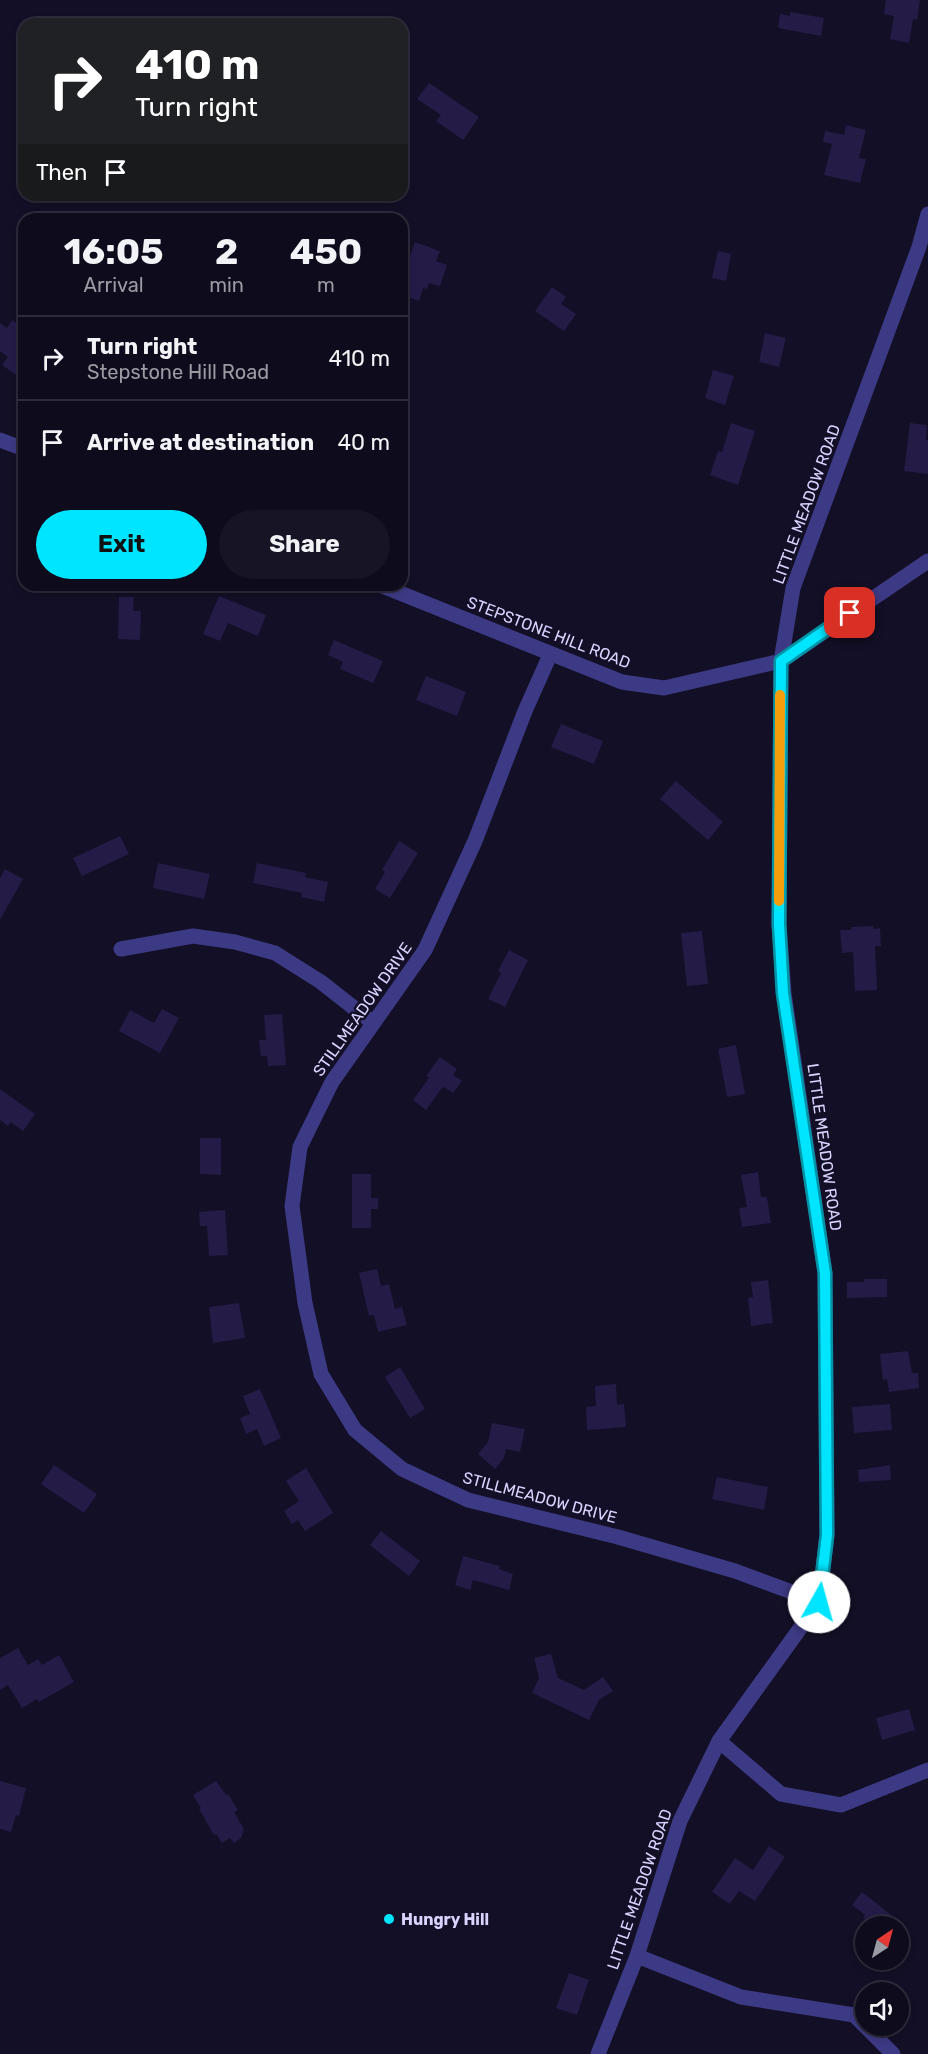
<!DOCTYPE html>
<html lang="en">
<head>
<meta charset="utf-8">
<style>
  body { margin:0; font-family:Rubik,sans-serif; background:#171425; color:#f1f3f6; height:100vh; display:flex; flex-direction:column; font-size:22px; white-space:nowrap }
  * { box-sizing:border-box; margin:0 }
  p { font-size:20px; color:#9b9ba3 }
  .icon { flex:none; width:33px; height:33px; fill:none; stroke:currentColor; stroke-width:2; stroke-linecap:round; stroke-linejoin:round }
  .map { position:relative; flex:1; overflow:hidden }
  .sheet { position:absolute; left:18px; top:213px; width:390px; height:378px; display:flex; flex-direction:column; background:#0e0b1c; border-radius:18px; box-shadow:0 3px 9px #0003,0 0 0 2px #2e2b3b }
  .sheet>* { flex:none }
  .banner { position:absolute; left:18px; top:18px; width:390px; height:183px; border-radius:18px; box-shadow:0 3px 9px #0003,0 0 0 2px #2e2b3b; background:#202124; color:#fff; overflow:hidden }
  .needle { width:39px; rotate:36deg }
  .tools { position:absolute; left:855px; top:1916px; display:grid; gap:12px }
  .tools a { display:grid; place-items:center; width:54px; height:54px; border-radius:50%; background:#0e0b1c; box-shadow:0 3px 9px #0003,0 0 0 2px #2e2b3b; font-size:30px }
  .pin { position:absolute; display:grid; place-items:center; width:51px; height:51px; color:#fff; margin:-26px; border-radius:12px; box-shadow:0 3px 9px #0006 }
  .me { position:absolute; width:66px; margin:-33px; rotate:7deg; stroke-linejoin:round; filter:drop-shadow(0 0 4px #0008) }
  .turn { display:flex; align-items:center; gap:21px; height:126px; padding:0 18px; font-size:27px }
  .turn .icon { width:78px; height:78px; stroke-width:2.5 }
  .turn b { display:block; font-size:42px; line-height:51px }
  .then { display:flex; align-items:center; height:57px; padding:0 18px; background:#0003; gap:12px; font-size:22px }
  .eta { display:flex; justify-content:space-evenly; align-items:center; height:102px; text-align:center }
  .eta b { font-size:36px; font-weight:700; line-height:42px }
  .action { display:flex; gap:12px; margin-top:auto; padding:12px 18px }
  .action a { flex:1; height:69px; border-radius:36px; background:#00e5ff; color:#111; font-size:24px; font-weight:700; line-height:69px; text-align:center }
  .action a+a { background:#171425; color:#f1f3f6 }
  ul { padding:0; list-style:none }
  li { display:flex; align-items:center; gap:18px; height:84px; padding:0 18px; border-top:2px solid #2e2b3b }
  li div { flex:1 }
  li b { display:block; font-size:22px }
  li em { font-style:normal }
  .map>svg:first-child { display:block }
  .building { fill:#241b47 }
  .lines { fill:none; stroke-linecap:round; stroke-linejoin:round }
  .minor { stroke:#3d3a85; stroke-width:15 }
  .route-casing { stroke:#0095a6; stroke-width:15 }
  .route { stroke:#00e5ff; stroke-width:10 }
  .slow { stroke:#f59e0b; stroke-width:10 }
  .poi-dot { fill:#00e5ff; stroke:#130f26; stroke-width:2 }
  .labels { text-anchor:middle; stroke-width:5; stroke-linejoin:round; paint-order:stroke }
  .street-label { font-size:16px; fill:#d9d4ff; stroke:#130f26 }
  .poi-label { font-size:16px; font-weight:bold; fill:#d9d4ff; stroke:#130f26; text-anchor:start }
</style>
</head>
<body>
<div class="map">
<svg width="928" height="2054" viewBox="0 0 928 2054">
  <rect width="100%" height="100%" fill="#130f26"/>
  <g class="building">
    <polygon points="886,0 920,0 917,20 913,19 909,43 890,39 894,16 884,14"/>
    <polygon points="790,12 824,18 821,36 778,28 780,14 790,16"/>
    <polygon points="429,83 479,117 463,140 436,121 441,115 417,99"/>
    <polygon points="846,125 866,130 859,158 866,159 860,183 824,175 832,144 823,142 825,131 844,135"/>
    <polygon points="415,242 440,251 436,261 447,265 440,286 429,283 427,289 423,288 419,301 402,295 402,279"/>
    <polygon points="718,251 731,254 726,281 712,278"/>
    <polygon points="552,287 566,297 561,304 576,314 564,331 535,311"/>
    <polygon points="12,320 24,329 24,371 19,377 2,365 8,357 0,351 0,323 7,328"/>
    <polygon points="765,333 786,338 779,367 759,362"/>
    <polygon points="713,370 734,376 725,405 705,398"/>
    <polygon points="731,423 755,431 738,485 710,475 718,451 722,452"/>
    <polygon points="910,423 927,425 926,440 928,440 928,474 904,471"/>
    <polygon points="219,596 266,615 258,636 228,623 220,641 203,634"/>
    <polygon points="119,597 134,597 133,611 141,611 140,640 118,639"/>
    <polygon points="334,640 383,661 373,683 340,669 343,662 328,655"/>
    <polygon points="426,676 466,692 457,716 416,700"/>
    <polygon points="561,724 603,741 594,764 551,747"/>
    <polygon points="676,781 723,822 708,840 660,799"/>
    <polygon points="120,836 129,854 82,876 73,858"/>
    <polygon points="399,841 418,853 390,898 375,889 385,872 382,870"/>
    <polygon points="158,863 210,874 204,899 153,888"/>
    <polygon points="257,863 306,873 305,877 328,882 324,902 301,897 302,893 253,883"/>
    <polygon points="5,869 23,879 0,920 0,878"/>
    <polygon points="873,926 873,929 880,928 881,946 875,946 877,990 855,991 853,952 842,953 840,930 851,930 851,927"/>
    <polygon points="702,931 708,984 687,986 681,933"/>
    <polygon points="509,950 528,960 505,1007 488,999 501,973 498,971"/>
    <polygon points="162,1009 179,1018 160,1053 119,1031 130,1010 154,1023"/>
    <polygon points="282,1014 286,1065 268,1066 267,1056 261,1056 259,1040 266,1040 264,1015"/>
    <polygon points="736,1045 745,1094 727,1097 718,1049"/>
    <polygon points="440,1057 457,1069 453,1075 462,1081 453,1093 444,1087 442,1088 426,1110 413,1100 429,1078 426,1076"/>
    <polygon points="0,1089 35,1114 23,1131 11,1122 8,1126 0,1120"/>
    <polygon points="200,1138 221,1138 221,1175 200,1174"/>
    <polygon points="758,1172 761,1197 767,1197 771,1223 742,1227 739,1208 747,1207 741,1175"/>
    <polygon points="352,1174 371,1174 371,1198 378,1198 378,1209 371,1209 371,1228 352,1228"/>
    <polygon points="225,1210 228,1255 209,1256 207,1226 200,1226 199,1212"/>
    <polygon points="377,1269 381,1286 389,1284 395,1309 402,1307 407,1325 378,1332 374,1315 369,1316 359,1273"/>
    <polygon points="864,1279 887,1279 887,1297 847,1298 847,1282 864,1282"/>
    <polygon points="768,1280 773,1323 751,1326 748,1298 753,1297 751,1282"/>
    <polygon points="239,1303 245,1338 213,1343 209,1307"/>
    <polygon points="908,1351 912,1373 918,1373 919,1388 889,1392 887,1379 883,1380 880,1354"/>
    <polygon points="400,1367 425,1409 410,1418 385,1377"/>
    <polygon points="616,1384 617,1405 624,1404 626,1427 587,1430 586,1407 596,1406 595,1386"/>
    <polygon points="260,1389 281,1438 264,1446 257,1429 246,1434 240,1418 250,1414 243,1396"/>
    <polygon points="890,1404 892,1430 854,1433 852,1407"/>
    <polygon points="492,1423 525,1429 520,1452 506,1449 504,1458 495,1469 478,1454 488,1442"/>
    <polygon points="54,1465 97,1494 84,1513 41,1484"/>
    <polygon points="890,1465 891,1480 859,1482 858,1470"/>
    <polygon points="306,1468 333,1513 305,1531 298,1520 292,1524 284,1511 299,1501 286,1481"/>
    <polygon points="717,1477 768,1487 764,1510 712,1499"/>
    <polygon points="381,1531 420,1561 409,1576 370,1545"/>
    <polygon points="463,1556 500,1566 499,1569 513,1574 509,1590 473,1580 470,1590 455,1585"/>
    <polygon points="18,1648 28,1665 38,1659 42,1665 59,1655 74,1682 39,1702 37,1699 22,1708 8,1685 0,1690 0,1658"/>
    <polygon points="551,1654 558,1678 584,1690 603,1677 613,1691 599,1700 589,1720 532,1693 539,1678 534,1658"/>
    <polygon points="909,1709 915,1730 882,1740 876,1718"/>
    <polygon points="0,1781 26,1788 19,1816 16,1815 11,1832 0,1829"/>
    <polygon points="216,1781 226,1795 228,1794 238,1810 234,1812 244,1829 241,1838 234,1843 230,1838 222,1843 216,1834 214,1835 199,1809 201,1808 193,1795"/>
    <polygon points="769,1846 785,1857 755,1901 739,1891 730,1904 712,1892 735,1858 753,1870"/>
    <polygon points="862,1892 895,1918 888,1926 873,1926 863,1918 865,1915 852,1905"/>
    <polygon points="569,1973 589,1980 577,2015 556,2008"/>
  </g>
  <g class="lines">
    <g class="minor">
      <polyline points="0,440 24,449"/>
      <polyline points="380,585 622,682 664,688 781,661 928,561"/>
      <polyline points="550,655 525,711 475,841 425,950 332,1082 300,1147 292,1206 305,1303 321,1374 355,1430 402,1469 468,1500 618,1537 735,1571 819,1602"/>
      <polyline points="121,949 193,936 235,942 275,953 321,982 373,1023"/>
      <polyline points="719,1741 781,1794 841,1805 928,1770"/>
      <polyline points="637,1956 741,1997 854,2015 893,2054"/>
      <polyline points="598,2054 637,1956 680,1821 719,1741 819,1602 827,1535 825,1273 784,993 779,924 781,661 793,588 919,247 928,214"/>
    </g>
  </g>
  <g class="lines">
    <defs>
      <polyline id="route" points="819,1602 827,1535 825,1273 783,993 779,924 781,661 850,613"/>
    </defs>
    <use href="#route" class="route-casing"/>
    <use href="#route" class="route"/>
    <polyline class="slow" points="779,901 780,695"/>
  </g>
  <circle class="poi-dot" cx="389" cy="1919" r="6"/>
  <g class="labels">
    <g class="street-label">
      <text transform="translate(806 504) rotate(-70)" y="6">LITTLE MEADOW ROAD</text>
      <text transform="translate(549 632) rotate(21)" y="6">STEPSTONE HILL ROAD</text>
      <text transform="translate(362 1009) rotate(-55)" y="6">STILLMEADOW DRIVE</text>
      <text transform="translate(825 1147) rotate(82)" y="6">LITTLE MEADOW ROAD</text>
      <text transform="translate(540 1497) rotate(15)" y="6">STILLMEADOW DRIVE</text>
      <text transform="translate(639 1889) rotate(-71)" y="6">LITTLE MEADOW ROAD</text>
    </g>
    <g class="poi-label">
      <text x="401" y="1925">Hungry Hill</text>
    </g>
  </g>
</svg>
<div class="tools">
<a><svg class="needle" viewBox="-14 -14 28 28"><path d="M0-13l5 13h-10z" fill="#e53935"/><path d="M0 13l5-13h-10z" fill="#9b9ba3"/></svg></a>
<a><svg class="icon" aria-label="sound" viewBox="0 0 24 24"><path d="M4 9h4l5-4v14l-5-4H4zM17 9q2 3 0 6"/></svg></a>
</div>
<div class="pin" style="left:850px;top:613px;background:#d93025"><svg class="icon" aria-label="arrive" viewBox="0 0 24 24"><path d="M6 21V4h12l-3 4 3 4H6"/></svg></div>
<svg class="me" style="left:819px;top:1602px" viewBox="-20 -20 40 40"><circle r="19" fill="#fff"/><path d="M0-13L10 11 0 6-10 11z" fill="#00e5ff"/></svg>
<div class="banner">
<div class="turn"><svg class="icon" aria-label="right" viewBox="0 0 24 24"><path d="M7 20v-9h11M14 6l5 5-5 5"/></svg><div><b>410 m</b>Turn right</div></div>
<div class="then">Then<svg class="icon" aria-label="arrive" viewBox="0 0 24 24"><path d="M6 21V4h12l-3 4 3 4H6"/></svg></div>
</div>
<section class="sheet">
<div class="eta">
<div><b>16:05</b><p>Arrival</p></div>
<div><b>2</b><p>min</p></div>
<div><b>450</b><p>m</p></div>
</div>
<ul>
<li><svg class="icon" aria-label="right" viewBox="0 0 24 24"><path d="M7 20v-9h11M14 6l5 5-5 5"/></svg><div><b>Turn right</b><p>Stepstone Hill Road</p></div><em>410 m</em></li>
<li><svg class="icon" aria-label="arrive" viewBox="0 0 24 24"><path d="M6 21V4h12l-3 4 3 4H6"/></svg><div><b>Arrive at destination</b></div><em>40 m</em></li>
</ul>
<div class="action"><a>Exit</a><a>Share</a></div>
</section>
</div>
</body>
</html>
